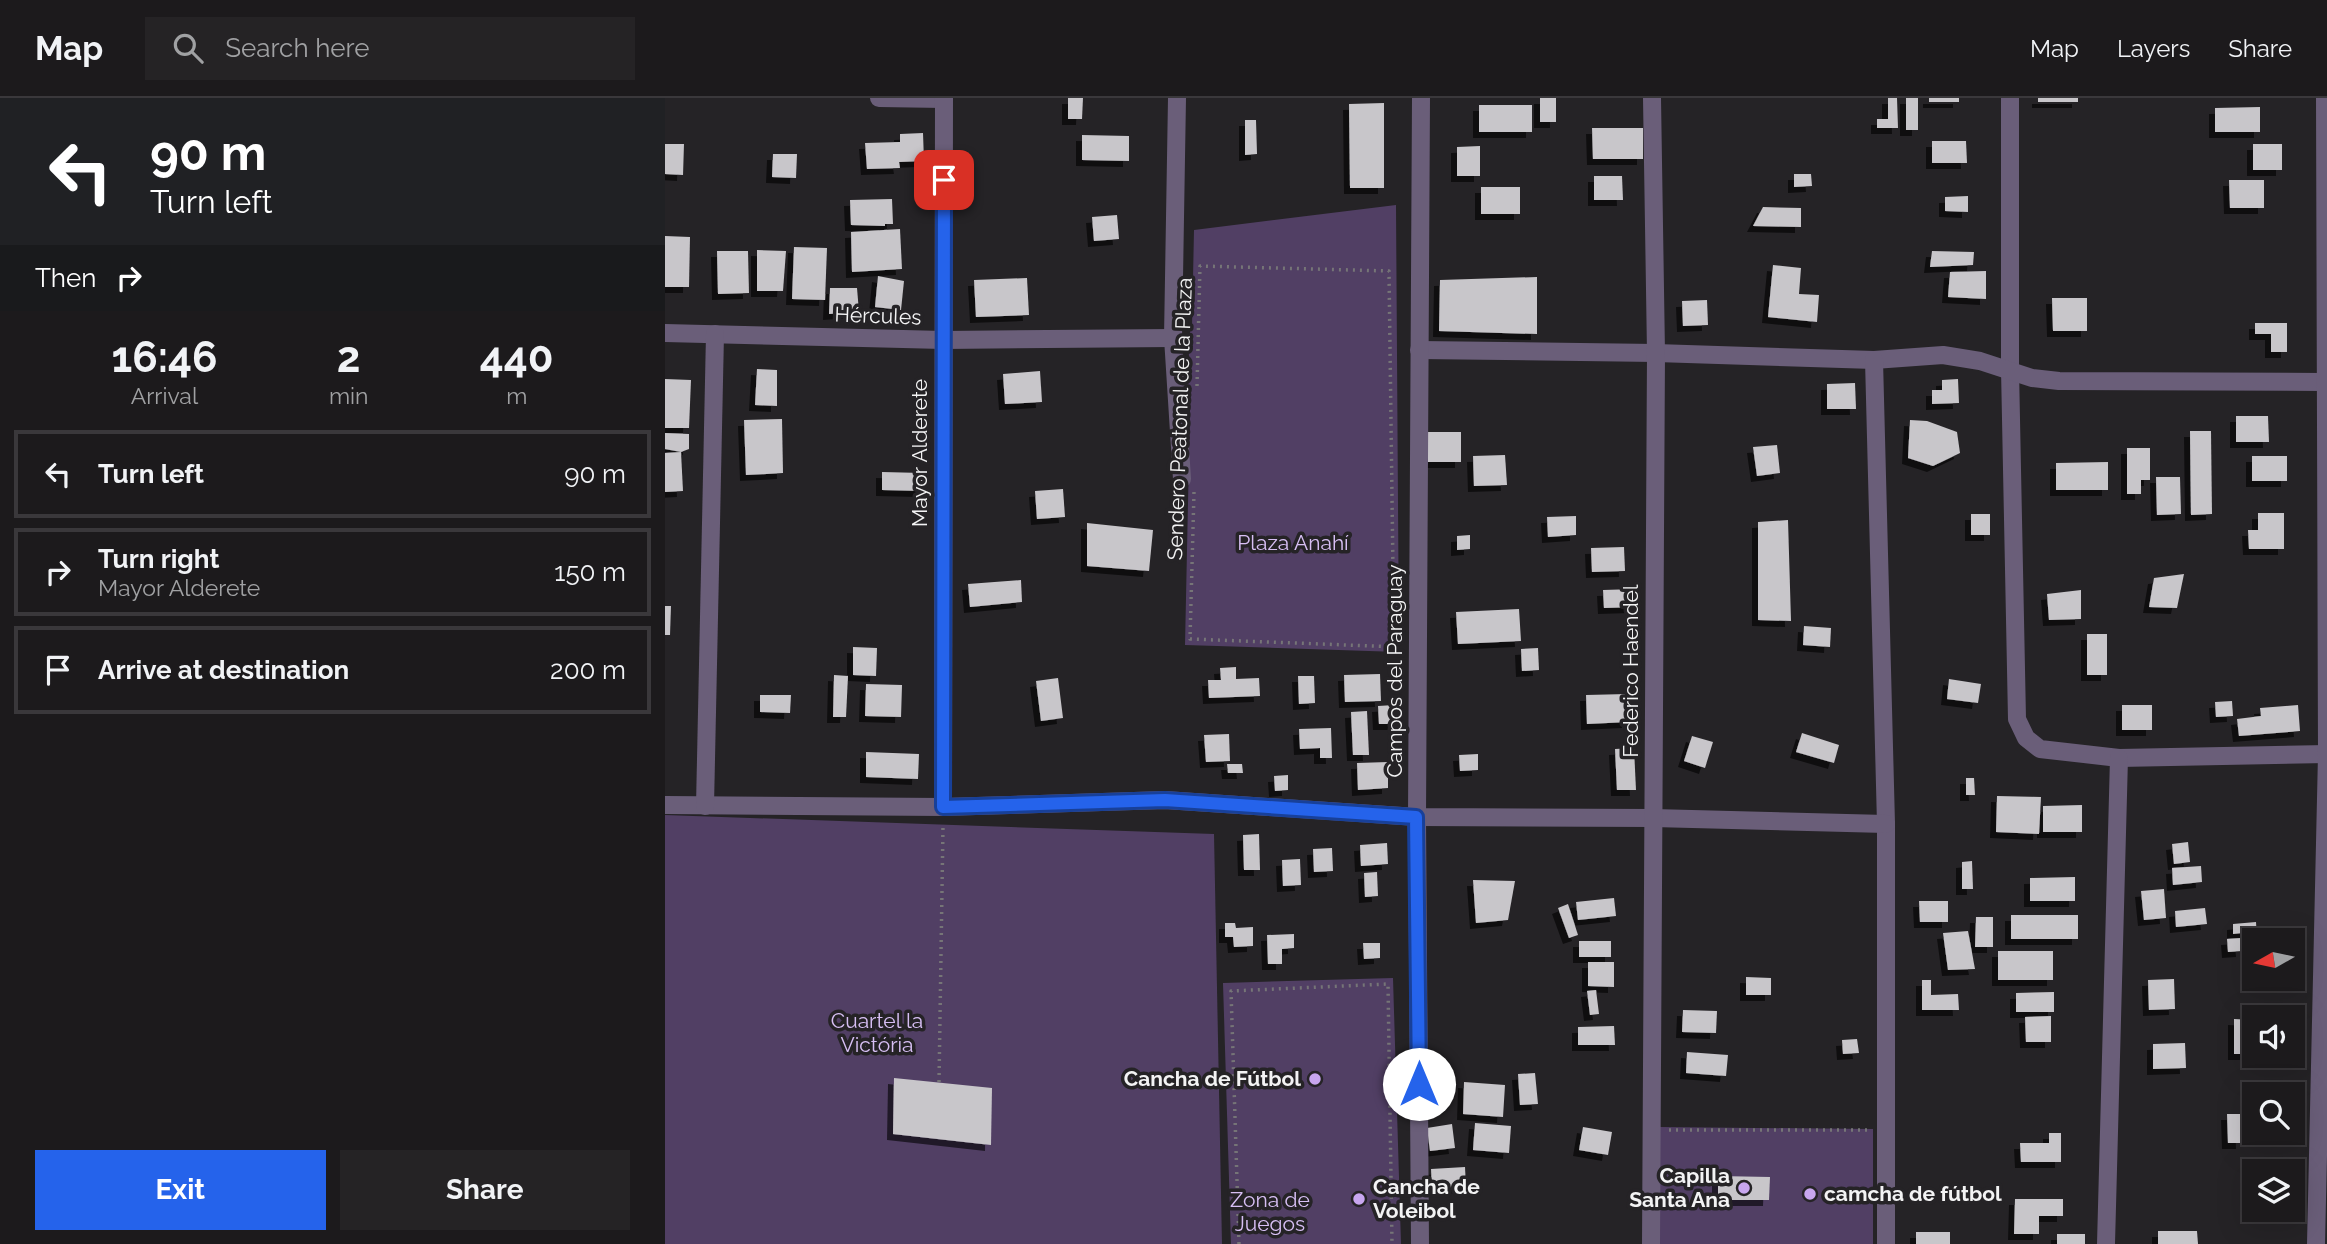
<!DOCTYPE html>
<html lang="en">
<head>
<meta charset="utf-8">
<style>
  body { margin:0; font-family:Raleway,sans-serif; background:#252325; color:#f1f3f6; height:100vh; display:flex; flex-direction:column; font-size:26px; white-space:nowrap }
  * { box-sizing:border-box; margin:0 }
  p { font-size:23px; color:#a0a1a3 }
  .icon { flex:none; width:38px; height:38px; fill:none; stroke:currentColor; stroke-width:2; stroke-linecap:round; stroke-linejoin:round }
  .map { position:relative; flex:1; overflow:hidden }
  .details { display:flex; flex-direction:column; background:#1c1a1c; width:665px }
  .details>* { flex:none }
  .hud { background:#202124; color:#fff; overflow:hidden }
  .needle { width:46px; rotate:261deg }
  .fabs { position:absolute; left:1577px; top:830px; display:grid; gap:14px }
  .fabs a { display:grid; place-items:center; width:63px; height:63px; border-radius:0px; background:#1c1a1c; box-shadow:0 7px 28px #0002,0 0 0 2px #3a383b; font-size:35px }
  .pin { position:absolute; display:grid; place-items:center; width:60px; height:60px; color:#fff; margin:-30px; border-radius:14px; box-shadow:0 4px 10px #0006 }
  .me { position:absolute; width:77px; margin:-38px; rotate:0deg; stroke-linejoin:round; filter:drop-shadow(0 0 5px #0008) }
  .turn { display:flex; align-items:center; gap:24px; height:147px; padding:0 35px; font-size:32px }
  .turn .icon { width:91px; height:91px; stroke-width:2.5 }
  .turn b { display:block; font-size:49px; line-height:60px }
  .then { display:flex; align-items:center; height:66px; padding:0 35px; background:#0003; gap:14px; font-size:26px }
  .eta { display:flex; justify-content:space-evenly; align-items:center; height:119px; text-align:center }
  .eta b { font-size:42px; font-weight:700; line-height:49px }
  .cta { display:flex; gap:14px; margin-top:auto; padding:14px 35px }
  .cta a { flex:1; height:80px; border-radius:0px; background:#2563eb; color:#fff; font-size:28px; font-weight:700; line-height:80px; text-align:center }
  .cta a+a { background:#252325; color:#f1f3f6 }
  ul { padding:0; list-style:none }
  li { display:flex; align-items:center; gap:21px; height:88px; margin:0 14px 10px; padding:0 21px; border:4px solid #3a383b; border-radius:0px }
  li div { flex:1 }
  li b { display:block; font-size:26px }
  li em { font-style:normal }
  header { display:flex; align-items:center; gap:42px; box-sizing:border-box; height:98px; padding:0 35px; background:#1c1a1c; border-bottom:2px solid #3a383b }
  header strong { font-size:33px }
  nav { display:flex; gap:38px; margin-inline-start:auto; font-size:24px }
  .search { width:490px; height:63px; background:#252325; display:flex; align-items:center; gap:18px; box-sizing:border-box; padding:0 24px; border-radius:0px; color:#a0a1a3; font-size:26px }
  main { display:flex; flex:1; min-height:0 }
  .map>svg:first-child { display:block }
  .green { fill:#513f64 }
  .building { fill:#c8c6ca; filter:url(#shadow) }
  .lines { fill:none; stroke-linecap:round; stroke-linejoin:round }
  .path { stroke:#767577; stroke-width:3.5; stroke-dasharray:2 5; stroke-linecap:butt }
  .street { stroke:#6a5e79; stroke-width:18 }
  .route-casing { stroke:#184099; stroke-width:18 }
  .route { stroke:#2563eb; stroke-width:12 }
  .poi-dot { fill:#c8a6ef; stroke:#252326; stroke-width:2.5 }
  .labels { text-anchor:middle; stroke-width:7; stroke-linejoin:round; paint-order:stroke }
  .street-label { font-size:21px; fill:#f3f3f4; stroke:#252326 }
  .park-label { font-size:21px; fill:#d7bff4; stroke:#252326 }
  .poi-label { font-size:21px; font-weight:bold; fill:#f3f3f4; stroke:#252326; text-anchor:end }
</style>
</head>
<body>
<header>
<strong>Map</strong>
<div class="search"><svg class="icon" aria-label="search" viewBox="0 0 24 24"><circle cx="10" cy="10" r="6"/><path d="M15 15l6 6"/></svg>Search here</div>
<nav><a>Map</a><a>Layers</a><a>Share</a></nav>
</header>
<main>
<section class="details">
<div class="hud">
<div class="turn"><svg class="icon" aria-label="left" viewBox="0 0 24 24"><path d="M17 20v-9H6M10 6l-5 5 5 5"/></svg><div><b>90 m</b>Turn left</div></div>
<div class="then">Then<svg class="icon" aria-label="right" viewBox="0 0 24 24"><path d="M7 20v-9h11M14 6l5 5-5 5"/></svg></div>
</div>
<div class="eta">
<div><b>16:46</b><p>Arrival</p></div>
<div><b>2</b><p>min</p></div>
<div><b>440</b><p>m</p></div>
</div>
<ul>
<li><svg class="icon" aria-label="left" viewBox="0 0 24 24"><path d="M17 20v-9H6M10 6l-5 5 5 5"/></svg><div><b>Turn left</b></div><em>90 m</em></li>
<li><svg class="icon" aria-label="right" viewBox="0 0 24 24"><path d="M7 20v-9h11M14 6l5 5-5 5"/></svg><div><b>Turn right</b><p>Mayor Alderete</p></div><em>150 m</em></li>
<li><svg class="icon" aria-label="arrive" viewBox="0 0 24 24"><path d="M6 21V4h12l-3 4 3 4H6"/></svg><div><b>Arrive at destination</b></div><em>200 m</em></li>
</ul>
<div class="cta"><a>Exit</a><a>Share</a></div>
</section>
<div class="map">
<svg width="1662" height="1146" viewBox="0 0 1662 1146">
  <defs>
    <filter id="shadow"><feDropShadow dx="-6" dy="6" stdDeviation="0" flood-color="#0009"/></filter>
  </defs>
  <rect width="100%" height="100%" fill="#252326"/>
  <g class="green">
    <path d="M731 107 734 554 520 547 525 310C512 287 524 282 524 261 524 249 522 240 527 228L529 132Z"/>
    <polygon points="0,717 549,736 557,1146 0,1146"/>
    <polygon points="728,880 736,1146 566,1146 558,885"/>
    <polygon points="995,1029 1208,1031 1208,1146 993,1146"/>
  </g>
  <g class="building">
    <polygon points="403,0 418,0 417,21 403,21"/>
    <rect x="875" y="0" width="16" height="24"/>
    <polygon points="1223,0 1232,0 1233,30 1212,30 1212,21 1223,21"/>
    <rect x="1241" y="0" width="12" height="32"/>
    <rect x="1264" y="0" width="30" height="4"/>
    <rect x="1373" y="0" width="40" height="4"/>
    <polygon points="719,5 719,90 685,90 684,6"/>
    <rect x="814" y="7" width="53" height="27"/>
    <polygon points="1595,9 1595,34 1550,34 1550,10"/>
    <polygon points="580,22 591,22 592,56 580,57"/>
    <polygon points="927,30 978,30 978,61 928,61"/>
    <polygon points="258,35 259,63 234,64 235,70 202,71 200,45 235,44 235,36"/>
    <polygon points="417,37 464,38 464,63 417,62"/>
    <polygon points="1267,43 1301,43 1302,65 1267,65"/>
    <polygon points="0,46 19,46 18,77 0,76"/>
    <rect x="1588" y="46" width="29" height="26"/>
    <polygon points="815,48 815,78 792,78 792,49"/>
    <polygon points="108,56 132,56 131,80 107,79"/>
    <polygon points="1129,76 1146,76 1147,88 1129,89"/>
    <polygon points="929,78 957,78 958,102 929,102"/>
    <polygon points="1564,82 1599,82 1599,110 1565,110"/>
    <rect x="816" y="89" width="39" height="27"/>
    <polygon points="1303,98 1303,114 1280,113 1280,99"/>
    <polygon points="227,101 228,126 220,126 220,128 186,127 185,102"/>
    <polygon points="1098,109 1136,110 1136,129 1088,128"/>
    <polygon points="452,117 454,141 429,143 427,119"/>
    <polygon points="235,131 237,171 187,174 186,134"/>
    <polygon points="0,138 25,139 24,189 0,189"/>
    <polygon points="129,149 162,150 160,202 127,201"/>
    <polygon points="92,152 121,153 118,193 92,193"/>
    <polygon points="52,153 83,153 84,195 53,196"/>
    <polygon points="1267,153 1309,154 1308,167 1265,169"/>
    <polygon points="1108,167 1136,170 1134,196 1154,197 1152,224 1103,219"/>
    <polygon points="1321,173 1321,201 1283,199 1285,174"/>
    <polygon points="213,178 239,183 236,212 210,209"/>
    <polygon points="872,179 872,236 774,233 775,182"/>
    <polygon points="362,180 364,217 311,219 309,182"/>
    <polygon points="165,190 192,190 194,214 164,216"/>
    <polygon points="1387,200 1422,200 1422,233 1388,233"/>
    <polygon points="1042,202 1043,227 1018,228 1017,203"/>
    <polygon points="1590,225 1622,225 1622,254 1606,254 1606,236 1590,236"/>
    <polygon points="92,271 112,272 112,308 90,307"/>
    <polygon points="375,273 377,304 340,306 338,276"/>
    <polygon points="0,281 26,282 24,330 0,330"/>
    <polygon points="1293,281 1294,305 1267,306 1267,292 1277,292 1277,282"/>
    <polygon points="1190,285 1191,311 1162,311 1162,286"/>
    <polygon points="1571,318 1603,318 1604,344 1571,344"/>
    <polygon points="117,321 118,375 81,377 79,322"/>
    <polygon points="1245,322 1262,323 1292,334 1295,355 1268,368 1243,360"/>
    <polygon points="1525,333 1546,333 1547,416 1526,417"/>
    <rect x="763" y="334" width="33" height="30"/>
    <polygon points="0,335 24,336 24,351 16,354 0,351"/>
    <polygon points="1112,347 1115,375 1092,378 1088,349"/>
    <polygon points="1462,350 1485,350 1485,382 1476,382 1476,396 1462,396"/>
    <polygon points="16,354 18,393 0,394 0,355"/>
    <polygon points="840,357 842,387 809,388 808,358"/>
    <rect x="1587" y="358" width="35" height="25"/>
    <polygon points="1443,364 1443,392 1391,392 1391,365"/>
    <polygon points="217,374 258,375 258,393 217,392"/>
    <polygon points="1491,379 1515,379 1516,416 1492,417"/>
    <polygon points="398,391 400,419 372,421 370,393"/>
    <polygon points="1593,415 1619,415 1619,451 1584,451 1583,432 1593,432"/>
    <rect x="1306" y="416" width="19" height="21"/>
    <polygon points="911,418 911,437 883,439 882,419"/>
    <polygon points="1123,422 1126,523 1093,522 1093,424"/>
    <polygon points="422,425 488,432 484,473 422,468"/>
    <polygon points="805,437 805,451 792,452 792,438"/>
    <polygon points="959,449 960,473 927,474 926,450"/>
    <polygon points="1519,476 1512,510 1484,509 1489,480"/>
    <polygon points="356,482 357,504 305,509 303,486"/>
    <polygon points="971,491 972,509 939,510 938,492"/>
    <polygon points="1416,492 1416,521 1384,522 1382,496"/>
    <polygon points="0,508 6,508 5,537 0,537"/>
    <polygon points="854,511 856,543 793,546 791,514"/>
    <polygon points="1139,528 1166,530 1165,549 1138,547"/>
    <rect x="1422" y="536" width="20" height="41"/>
    <polygon points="188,549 212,550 211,578 188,577"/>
    <polygon points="873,550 874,572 857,573 856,551"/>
    <polygon points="571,569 571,581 594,580 595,598 544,600 543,582 556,582 555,570"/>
    <polygon points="715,576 716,603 680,604 679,577"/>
    <polygon points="169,577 183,578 181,619 168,619"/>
    <polygon points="633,578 649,578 650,605 634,606"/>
    <polygon points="393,580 398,620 376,623 371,583"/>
    <polygon points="1284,581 1316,586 1313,605 1282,601"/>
    <polygon points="201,586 237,587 236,619 200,618"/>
    <polygon points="962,596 963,624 922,626 921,597"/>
    <polygon points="95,597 126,597 125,615 95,614"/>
    <polygon points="1567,603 1568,618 1551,619 1550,604"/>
    <polygon points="729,607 730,626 714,626 713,608"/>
    <rect x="1457" y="607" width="30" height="25"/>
    <polygon points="1633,607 1635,633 1574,638 1572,621 1596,618 1595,610"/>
    <polygon points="702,613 704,657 688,657 686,614"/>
    <polygon points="666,630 667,660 655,660 655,650 635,651 634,631"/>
    <polygon points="1137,635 1174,647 1169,665 1131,654"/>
    <polygon points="564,636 565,663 541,664 539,637"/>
    <polygon points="1027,638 1048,644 1040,670 1019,663"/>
    <polygon points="969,650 971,692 952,692 950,651"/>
    <polygon points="201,654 254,656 253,681 201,679"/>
    <polygon points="813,656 813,672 795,673 794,657"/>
    <polygon points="723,664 723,690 693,692 692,665"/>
    <polygon points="562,666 577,666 578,675 563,675"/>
    <polygon points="623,677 623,692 610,693 609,678"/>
    <polygon points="1301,680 1309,680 1310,697 1301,697"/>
    <polygon points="1332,698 1376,699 1374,736 1331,734"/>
    <polygon points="1417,707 1417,734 1378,734 1378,708"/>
    <polygon points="594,736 595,772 579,772 578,737"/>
    <polygon points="1523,744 1525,764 1509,766 1507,746"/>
    <polygon points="722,745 723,766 696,768 695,747"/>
    <polygon points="667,750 668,773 649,774 648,751"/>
    <polygon points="635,761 636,787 618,788 617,762"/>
    <polygon points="1307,763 1308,791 1297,791 1297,764"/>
    <polygon points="1536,768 1537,784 1508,787 1507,770"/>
    <polygon points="712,774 713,798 700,799 699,775"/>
    <polygon points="1410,779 1410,803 1365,803 1365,780"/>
    <polygon points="808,782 850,783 843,822 811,825"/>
    <polygon points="1499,791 1501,820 1479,822 1476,793"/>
    <polygon points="949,800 951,818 913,822 911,804"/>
    <polygon points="1254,803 1283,803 1283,824 1255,824"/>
    <polygon points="903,806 913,837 904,840 893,810"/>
    <polygon points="1540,810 1542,826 1511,829 1510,813"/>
    <rect x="1346" y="817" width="67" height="24"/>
    <polygon points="1311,819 1328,819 1328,849 1310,849"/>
    <polygon points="1591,824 1592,841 1578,842 1577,835 1568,836 1568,826"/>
    <polygon points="560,825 570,825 571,830 588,829 588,848 569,849 568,839 560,839"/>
    <polygon points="1303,833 1310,871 1283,872 1278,835"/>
    <polygon points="629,836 629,850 617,851 617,866 603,866 602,837"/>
    <polygon points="1576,840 1577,853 1563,854 1562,841"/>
    <rect x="914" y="843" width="32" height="16"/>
    <polygon points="698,845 715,845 715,860 699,861"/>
    <rect x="1333" y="853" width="55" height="29"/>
    <polygon points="923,864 949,864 949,889 923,888"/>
    <polygon points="1081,879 1106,880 1106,897 1081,897"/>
    <polygon points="1509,881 1510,911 1484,912 1483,882"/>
    <polygon points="1257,882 1266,882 1266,897 1293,896 1294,912 1257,912"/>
    <polygon points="931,892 934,916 925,917 922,893"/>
    <polygon points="1389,894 1389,914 1351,914 1351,895"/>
    <polygon points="1018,912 1052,913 1051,935 1017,934"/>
    <polygon points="1386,918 1386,944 1361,944 1360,919"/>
    <polygon points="1569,921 1589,922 1589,956 1569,956"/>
    <polygon points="949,928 950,947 913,947 913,929"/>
    <polygon points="1192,941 1194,955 1178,956 1177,942"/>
    <polygon points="1520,945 1521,970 1488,971 1488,946"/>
    <polygon points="1022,954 1063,957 1061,978 1021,975"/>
    <polygon points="870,975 873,1006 855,1007 853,976"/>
    <polygon points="229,980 327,990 326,1047 228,1036"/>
    <polygon points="799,984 840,987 838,1019 798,1016"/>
    <polygon points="1562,1016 1576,1016 1577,1045 1563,1045"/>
    <polygon points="810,1025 846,1028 844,1055 808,1052"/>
    <polygon points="787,1026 790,1050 765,1053 762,1030"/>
    <polygon points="918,1029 947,1034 943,1057 914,1052"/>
    <polygon points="1384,1035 1396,1035 1396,1064 1356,1064 1355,1045 1384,1045"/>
    <polygon points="800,1069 801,1089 767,1091 766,1071"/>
    <polygon points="1053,1078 1105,1079 1104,1102 1053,1102"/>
    <polygon points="1350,1101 1398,1101 1398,1118 1374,1118 1374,1136 1349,1136"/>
    <polygon points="1493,1133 1532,1133 1533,1146 1493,1146"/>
    <rect x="1251" y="1134" width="34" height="12"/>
    <rect x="1392" y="1136" width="28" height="10"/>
  </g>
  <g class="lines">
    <g class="path">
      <polyline points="532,288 535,168 724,173 729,548"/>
      <polyline points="529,394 525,541 734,549"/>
      <polyline points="274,984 278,728"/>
      <polyline points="1004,1032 1202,1032"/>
      <polyline points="574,1146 566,893 723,886 727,1146"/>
    </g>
    <g class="street">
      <polyline points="214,0 279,1"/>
      <polyline points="512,0 508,240 517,381"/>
      <polyline points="1345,0 1345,271 1352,621 1361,640 1375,651 1454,660 1662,656"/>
      <polyline points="0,235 278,242 508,240"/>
      <polyline points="754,252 991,255 1209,262 1278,257 1315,263 1367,280 1394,283 1659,284"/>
      <polyline points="1209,262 1221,726 1221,1146"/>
      <polyline points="0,707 278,709 500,702 752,719 988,720 1221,726"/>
      <polyline points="40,708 50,236"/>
      <polyline points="278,709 279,0"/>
      <polyline points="755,1146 752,719 756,0"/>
      <polyline points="986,1146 991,255 987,0"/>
      <polyline points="1441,1146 1454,660"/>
      <polyline points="1651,1146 1662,656 1660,0"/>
    </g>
  </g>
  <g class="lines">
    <defs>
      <polyline id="route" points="279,82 278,709 500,702 751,719 754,986"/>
    </defs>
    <use href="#route" class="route-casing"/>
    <use href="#route" class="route"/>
  </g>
  <g class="poi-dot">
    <circle cx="650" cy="981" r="7"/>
    <circle cx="1079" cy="1090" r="7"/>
    <circle cx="1145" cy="1096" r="7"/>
    <circle cx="694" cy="1101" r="7"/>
  </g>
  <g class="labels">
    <g class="street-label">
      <text transform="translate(213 218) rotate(2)" y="7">Hércules</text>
      <text transform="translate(515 321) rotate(-88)" y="7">Sendero Peatonal de la Plaza</text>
      <text transform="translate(255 355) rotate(-90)" y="7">Mayor Alderete</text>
      <text transform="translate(730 573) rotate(-90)" y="7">Campos del Paraguay</text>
      <text transform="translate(966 573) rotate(-90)" y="7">Federico Haendel</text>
    </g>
    <g class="park-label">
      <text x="628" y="452">Plaza Anahí</text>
      <text x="212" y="930">Cuartel la<tspan x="212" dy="24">Victória</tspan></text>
      <text x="605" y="1109">Zona de<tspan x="605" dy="24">Juegos</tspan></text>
    </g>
    <g class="poi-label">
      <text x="636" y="988">Cancha de Fútbol</text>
      <text x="1065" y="1085">Capilla<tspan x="1065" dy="24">Santa Ana</tspan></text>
      <text x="708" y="1096" text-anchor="start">Cancha de<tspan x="708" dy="24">Voleibol</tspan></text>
      <text x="1159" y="1103" text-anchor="start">camcha de fútbol</text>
    </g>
  </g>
</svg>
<div class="fabs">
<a><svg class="needle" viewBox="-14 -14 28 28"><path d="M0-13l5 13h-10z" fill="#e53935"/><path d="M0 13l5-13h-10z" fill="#a0a1a3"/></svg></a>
<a><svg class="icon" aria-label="sound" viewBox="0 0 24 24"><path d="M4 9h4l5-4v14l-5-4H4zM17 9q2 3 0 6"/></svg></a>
<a><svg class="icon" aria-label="search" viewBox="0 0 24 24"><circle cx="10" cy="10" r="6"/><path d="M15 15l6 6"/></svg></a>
<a><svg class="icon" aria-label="layers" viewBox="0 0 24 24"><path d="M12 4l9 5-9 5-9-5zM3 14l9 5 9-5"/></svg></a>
</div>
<div class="pin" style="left:279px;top:82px;background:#d93025"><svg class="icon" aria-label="arrive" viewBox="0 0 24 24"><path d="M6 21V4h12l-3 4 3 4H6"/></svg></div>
<svg class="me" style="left:754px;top:986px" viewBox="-20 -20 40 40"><circle r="19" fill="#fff"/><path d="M0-13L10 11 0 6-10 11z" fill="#2563eb"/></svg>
</div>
</main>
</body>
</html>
